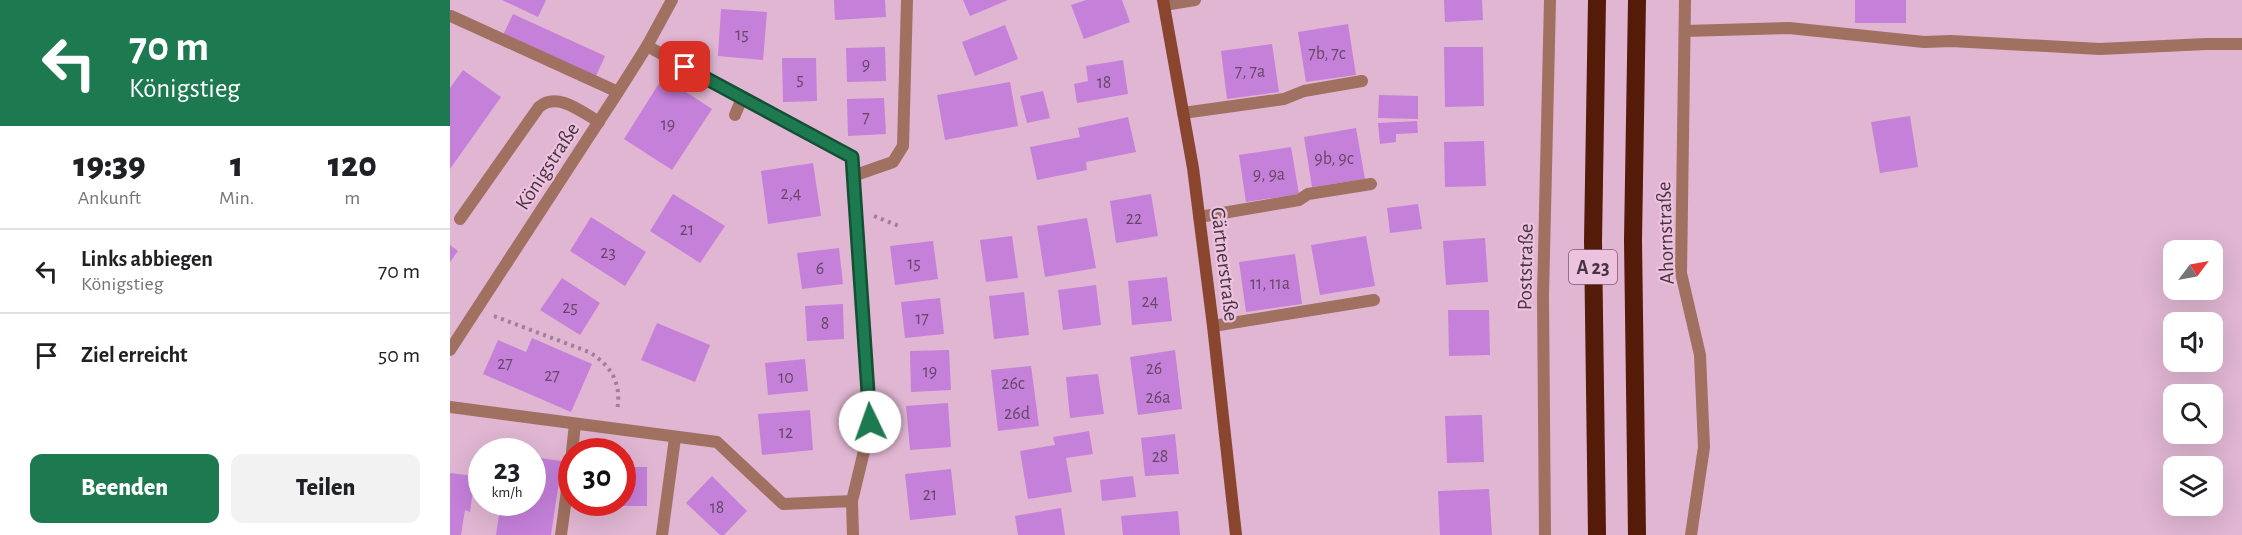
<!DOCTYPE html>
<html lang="de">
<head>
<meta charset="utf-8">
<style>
  body { margin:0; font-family:"Alegreya Sans",sans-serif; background:#f2f2f2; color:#202124; height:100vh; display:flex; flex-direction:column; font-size:22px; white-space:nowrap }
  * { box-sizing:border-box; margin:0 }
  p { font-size:20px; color:#757577 }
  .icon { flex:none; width:33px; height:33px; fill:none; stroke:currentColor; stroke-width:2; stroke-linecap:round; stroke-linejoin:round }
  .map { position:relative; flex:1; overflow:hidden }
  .details { display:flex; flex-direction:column; background:#fff; width:450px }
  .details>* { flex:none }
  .hud { background:#1d794f; color:#fff; overflow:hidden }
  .needle { width:39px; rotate:58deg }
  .controls { position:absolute; left:1713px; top:240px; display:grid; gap:12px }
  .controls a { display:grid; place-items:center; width:60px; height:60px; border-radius:12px; background:#fff; box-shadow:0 6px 24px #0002; font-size:30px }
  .speed { position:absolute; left:18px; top:438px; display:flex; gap:12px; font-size:30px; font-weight:700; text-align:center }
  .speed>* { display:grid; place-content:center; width:78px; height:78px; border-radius:50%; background:#fff; box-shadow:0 6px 24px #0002; line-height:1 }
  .speed small { font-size:15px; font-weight:400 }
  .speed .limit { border:9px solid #d22; background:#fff; color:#111 }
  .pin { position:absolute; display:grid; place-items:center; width:51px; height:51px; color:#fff; margin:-26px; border-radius:12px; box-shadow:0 3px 9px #0006 }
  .me { position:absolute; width:66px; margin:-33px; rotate:357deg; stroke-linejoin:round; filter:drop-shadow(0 0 4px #0008) }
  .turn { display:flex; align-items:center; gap:21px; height:126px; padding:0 30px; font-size:27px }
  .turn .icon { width:78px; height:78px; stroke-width:2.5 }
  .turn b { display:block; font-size:42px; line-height:51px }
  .eta { display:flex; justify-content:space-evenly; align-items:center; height:102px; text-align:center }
  .eta b { font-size:36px; font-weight:800; line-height:42px }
  .action { display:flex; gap:12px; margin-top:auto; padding:12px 30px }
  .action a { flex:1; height:69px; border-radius:12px; background:#1d794f; color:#fff; font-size:24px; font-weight:800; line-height:69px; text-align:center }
  .action a+a { background:#f2f2f2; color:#202124 }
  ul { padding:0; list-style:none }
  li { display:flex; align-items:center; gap:18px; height:84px; padding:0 30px; border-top:2px solid #e0e0e0 }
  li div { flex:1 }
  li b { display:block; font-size:22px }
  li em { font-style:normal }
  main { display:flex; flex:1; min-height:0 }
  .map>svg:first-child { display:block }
  .building { fill:#c580da }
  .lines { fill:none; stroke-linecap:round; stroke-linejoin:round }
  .path { stroke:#9f7f95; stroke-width:4; stroke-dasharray:3 4.5; stroke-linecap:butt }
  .lane { stroke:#a07060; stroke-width:12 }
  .street { stroke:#a07060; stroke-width:12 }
  .secondary { stroke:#8a452f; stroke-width:12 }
  .highway { stroke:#531b08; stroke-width:18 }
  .route-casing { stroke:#134f33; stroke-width:15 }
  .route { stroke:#1d794f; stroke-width:10 }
  .labels { text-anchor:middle; stroke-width:4.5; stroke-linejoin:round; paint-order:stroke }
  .number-label { font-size:18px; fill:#664766 }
  .shield { fill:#edc2df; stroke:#785f70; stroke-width:1.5 }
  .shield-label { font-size:20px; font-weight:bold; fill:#463440 }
  .street-label { font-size:21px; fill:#463440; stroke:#edc2df }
</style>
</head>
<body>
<main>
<section class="details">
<div class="hud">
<div class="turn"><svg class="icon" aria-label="left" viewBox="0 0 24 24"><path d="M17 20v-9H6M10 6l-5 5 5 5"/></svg><div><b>70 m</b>Königstieg</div></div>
</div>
<div class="eta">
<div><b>19:39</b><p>Ankunft</p></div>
<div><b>1</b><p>Min.</p></div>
<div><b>120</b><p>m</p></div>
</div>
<ul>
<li><svg class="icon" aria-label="left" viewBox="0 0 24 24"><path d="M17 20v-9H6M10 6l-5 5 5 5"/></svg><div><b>Links abbiegen</b><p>Königstieg</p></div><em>70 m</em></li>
<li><svg class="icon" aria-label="arrive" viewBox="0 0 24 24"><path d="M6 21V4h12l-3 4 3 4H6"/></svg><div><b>Ziel erreicht</b></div><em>50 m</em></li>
</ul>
<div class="action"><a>Beenden</a><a>Teilen</a></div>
</section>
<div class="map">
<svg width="1792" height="535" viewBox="0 0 1792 535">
  <rect width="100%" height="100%" fill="#e0b6d2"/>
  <g class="building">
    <polygon points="52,0 96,0 88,17"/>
    <polygon points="384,0 435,0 436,17 385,20"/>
    <polygon points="513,0 558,0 520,16"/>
    <polygon points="636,0 672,0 680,22 634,39 621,5"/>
    <polygon points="994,0 1032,0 1033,20 995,22"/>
    <rect x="1405" y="0" width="51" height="23"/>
    <polygon points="271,9 317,12 313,60 268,56"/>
    <polygon points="63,14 155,56 146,76 53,35"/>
    <polygon points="898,24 906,75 856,82 848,32"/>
    <polygon points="555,25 568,59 525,76 512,42"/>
    <polygon points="822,44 829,92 777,99 771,51"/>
    <polygon points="435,47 436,81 397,82 396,48"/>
    <polygon points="994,47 1033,47 1034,106 995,107"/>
    <polygon points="332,58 366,58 367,101 333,102"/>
    <polygon points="673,60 678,94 627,103 624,84 638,81 636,66"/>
    <polygon points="13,70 51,97 0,169 0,88"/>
    <polygon points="213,77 262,109 222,170 174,139"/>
    <polygon points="560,82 568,126 495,140 487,95"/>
    <polygon points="593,91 600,118 577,123 570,96"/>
    <polygon points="929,95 968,96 968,119 928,118"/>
    <polygon points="434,98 436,134 398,136 397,99"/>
    <polygon points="1460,116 1468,167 1430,173 1421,122"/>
    <polygon points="678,117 686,152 636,162 637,170 587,180 580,147 630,137 628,128"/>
    <polygon points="967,121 968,133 946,134 946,142 930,144 928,123"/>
    <polygon points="906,128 915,179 862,187 854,137"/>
    <polygon points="1034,141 1036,186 995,187 994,142"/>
    <polygon points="841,147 849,194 796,202 789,155"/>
    <polygon points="363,163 371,216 318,224 311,171"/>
    <polygon points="223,194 275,226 250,263 200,231"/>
    <polygon points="701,194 708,236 666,243 660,201"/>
    <polygon points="968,204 972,229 940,233 937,208"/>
    <polygon points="141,217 196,252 175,286 120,251"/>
    <polygon points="637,218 646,268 595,277 587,226"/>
    <polygon points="562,236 568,278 536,282 530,240"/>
    <polygon points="916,236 925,286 870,295 861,245"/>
    <polygon points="1035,238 1038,282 996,285 993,241"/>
    <polygon points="483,241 488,279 445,285 440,246"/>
    <polygon points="0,245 8,251 0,262"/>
    <polygon points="389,248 393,284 352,289 347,253"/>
    <polygon points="845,254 852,304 796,312 789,262"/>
    <polygon points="717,277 722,321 682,325 678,281"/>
    <polygon points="112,278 150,303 130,335 90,310"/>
    <polygon points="646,285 651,325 613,330 608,290"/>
    <polygon points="574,292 579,335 544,339 539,296"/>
    <polygon points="490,298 494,334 455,338 451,302"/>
    <polygon points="393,304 394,339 357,341 355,306"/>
    <polygon points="998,310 1039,310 1040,355 999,356"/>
    <polygon points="207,323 260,345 245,382 191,360"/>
    <polygon points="82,338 142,364 121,412 33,374 48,340 76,352"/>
    <polygon points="499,350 501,390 461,392 460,351"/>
    <polygon points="725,350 732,409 688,415 680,357"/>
    <polygon points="355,359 358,391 318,395 315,363"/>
    <polygon points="581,366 589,426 548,431 541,370"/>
    <polygon points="648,374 654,414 620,418 616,377"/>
    <polygon points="498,403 501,447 460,450 456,406"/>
    <polygon points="360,410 363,450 312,455 308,414"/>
    <polygon points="1032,415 1034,462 997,463 995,416"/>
    <polygon points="639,431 643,454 616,458 622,492 578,499 570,451 605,445 603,437"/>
    <polygon points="725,434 729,474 695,476 691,438"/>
    <polygon points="82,457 112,461 101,535 46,535 51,502 82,502"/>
    <polygon points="172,467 197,467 197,506 153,506 153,502 172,502"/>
    <polygon points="501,469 506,515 460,520 455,474"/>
    <polygon points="0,473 25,476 20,512 15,510 11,535 0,535"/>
    <polygon points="262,476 297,511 274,535 270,535 236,503"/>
    <polygon points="683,476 686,497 652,501 650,480"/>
    <polygon points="1039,489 1042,535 990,535 988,491"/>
    <polygon points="611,508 615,535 568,535 565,516"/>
    <polygon points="728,511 730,535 673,535 671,516"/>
  </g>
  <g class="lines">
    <g class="path">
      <polyline points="424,216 449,226"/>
      <path d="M44 316 139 352C162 366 172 384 167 411"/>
    </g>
    <g class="lane">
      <polyline points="714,5 745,0"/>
      <polyline points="1,16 168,92"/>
      <polyline points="1235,31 1339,28 1474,42 1501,41 1650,49 1756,44 1792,44"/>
      <polyline points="733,113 834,99 854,91 912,81"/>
      <polyline points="403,176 443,162 453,146 457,0"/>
      <polyline points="749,217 849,200 858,194 921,184"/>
      <path d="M10 219 89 107C107 91 132 112 149 122"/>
      <polyline points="763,326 924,300"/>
    </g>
    <g class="street">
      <polyline points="1235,0 1231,273 1250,355 1254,447 1241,535"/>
      <polyline points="197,46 402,157 421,422 402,501"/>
      <polyline points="285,115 292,98"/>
      <polyline points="0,350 168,92 197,46 222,0"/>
      <polyline points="0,407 267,442 333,504 402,501 403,535"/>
      <polyline points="122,452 125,424"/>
      <polyline points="111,535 122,453"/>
      <polyline points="212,535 225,438"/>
      <polyline points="1095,535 1093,296 1100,0"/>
    </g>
    <polyline class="secondary" points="713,0 743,168 763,326 786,535"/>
    <g class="highway">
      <polyline points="1147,535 1143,241 1147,0"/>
      <polyline points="1187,535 1183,240 1187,0"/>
    </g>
  </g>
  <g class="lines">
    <defs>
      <polyline id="route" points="235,67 402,157 420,422"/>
    </defs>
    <use href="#route" class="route-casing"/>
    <use href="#route" class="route"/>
  </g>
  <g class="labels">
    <g class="number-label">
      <text x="292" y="40">15</text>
      <text x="877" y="59">7b, 7c</text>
      <text x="416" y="70">9</text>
      <text x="800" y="77">7, 7a</text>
      <text x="350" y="85">5</text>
      <text x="654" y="88">18</text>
      <text x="416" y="123">7</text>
      <text x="218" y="130">19</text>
      <text x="884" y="164">9b, 9c</text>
      <text x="819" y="180">9, 9a</text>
      <text x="341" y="199">2,4</text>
      <text x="684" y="224">22</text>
      <text x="237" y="235">21</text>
      <text x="158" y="258">23</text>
      <text x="464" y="269">15</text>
      <text x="370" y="274">6</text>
      <text x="820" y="289">11, 11a</text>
      <text x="700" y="307">24</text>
      <text x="120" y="313">25</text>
      <text x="472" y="324">17</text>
      <text x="375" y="329">8</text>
      <text x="55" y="369">27</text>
      <text x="704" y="374">26</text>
      <text x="480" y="377">19</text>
      <text x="102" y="381">27</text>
      <text x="336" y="383">10</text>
      <text x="563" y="389">26c</text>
      <text x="708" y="403">26a</text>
      <text x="567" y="419">26d</text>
      <text x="336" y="438">12</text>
      <text x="710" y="462">28</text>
      <text x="480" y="500">21</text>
      <text x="267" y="513">18</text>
    </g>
    <rect class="shield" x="1119" y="250" width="48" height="34" rx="4.5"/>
    <g class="shield-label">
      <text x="1143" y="274">A 23</text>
    </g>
    <g class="street-label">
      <text transform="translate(97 166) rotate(-57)" y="7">Königstraße</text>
      <text transform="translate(1215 233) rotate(-92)" y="7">Ahornstraße</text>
      <text transform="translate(775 264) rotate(83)" y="7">Gärtnerstraße</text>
      <text transform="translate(1075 267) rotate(-89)" y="7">Poststraße</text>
    </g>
  </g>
</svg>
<div class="controls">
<a><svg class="needle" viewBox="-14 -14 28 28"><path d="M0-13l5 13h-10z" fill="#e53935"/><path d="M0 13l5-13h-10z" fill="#757577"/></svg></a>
<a><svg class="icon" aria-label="sound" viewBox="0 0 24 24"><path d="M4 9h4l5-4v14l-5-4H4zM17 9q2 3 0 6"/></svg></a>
<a><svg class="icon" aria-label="search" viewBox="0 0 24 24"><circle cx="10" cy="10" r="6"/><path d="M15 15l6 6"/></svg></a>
<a><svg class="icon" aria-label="layers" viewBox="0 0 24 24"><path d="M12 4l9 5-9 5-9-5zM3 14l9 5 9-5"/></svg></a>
</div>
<div class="speed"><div>23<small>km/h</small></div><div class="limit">30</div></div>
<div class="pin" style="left:235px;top:67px;background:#d93025"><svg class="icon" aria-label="arrive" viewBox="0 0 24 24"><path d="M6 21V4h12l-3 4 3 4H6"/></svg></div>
<svg class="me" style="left:420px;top:422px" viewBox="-20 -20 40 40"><circle r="19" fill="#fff"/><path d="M0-13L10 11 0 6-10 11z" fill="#1d794f"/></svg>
</div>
</main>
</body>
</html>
